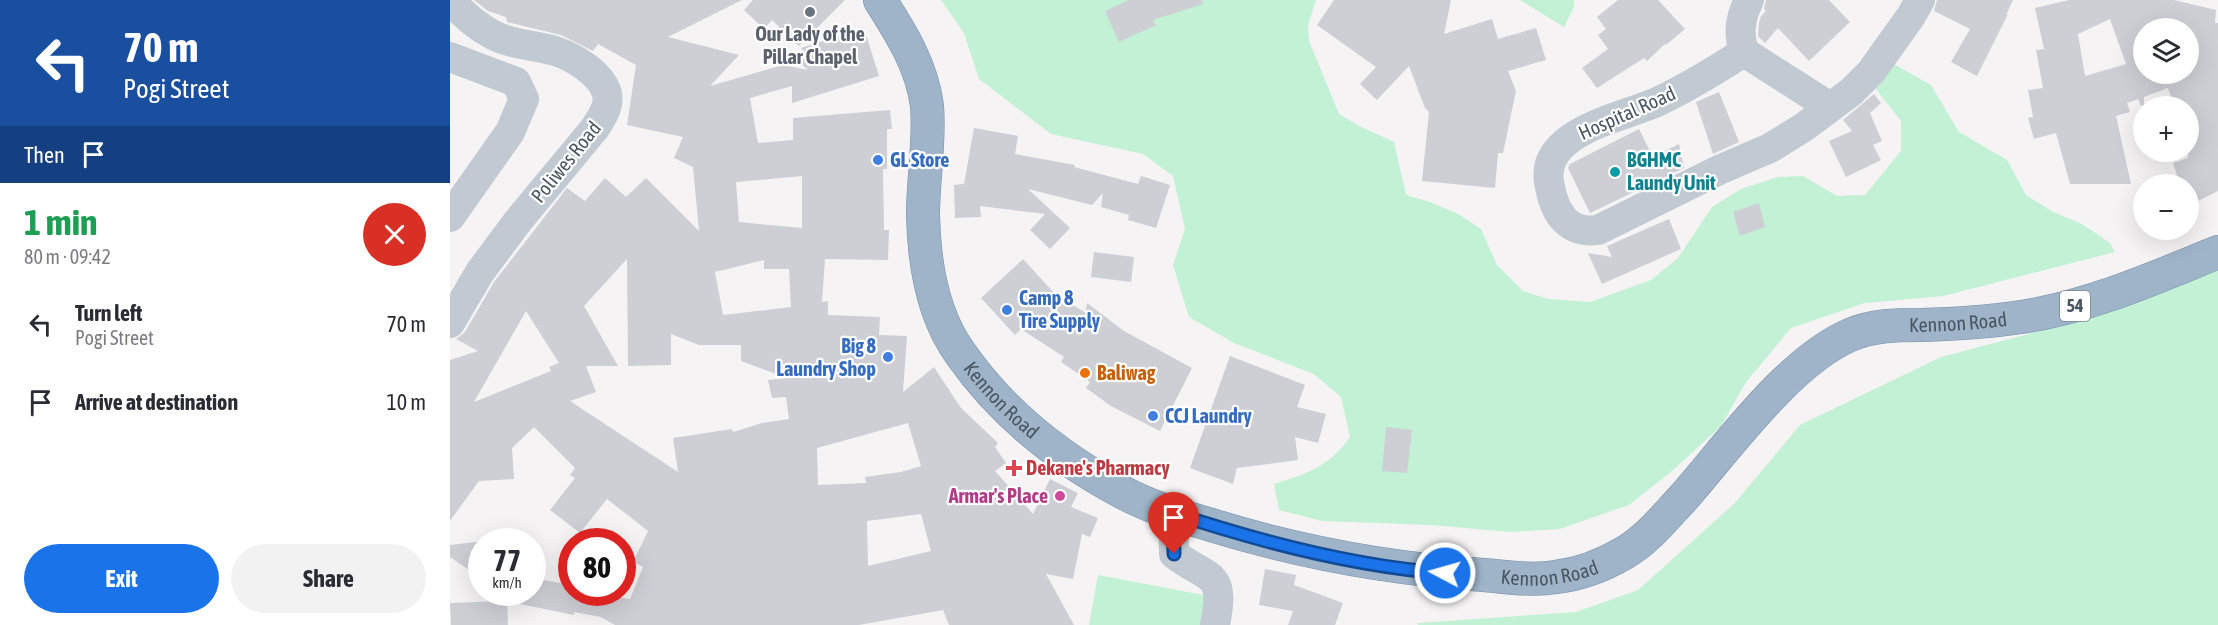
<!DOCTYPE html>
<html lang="en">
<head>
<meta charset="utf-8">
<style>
  body { margin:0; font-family:"Asap Condensed",sans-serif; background:#f2f2f3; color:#2b2b33; height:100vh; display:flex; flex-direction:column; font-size:22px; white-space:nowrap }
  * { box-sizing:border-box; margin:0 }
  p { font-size:20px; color:#7c7c81 }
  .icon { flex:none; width:33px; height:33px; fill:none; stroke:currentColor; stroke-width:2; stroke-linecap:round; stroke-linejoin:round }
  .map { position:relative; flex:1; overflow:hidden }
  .drawer { display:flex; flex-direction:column; background:#fff; width:450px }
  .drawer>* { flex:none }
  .hud { background:#1a4fa0; color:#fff; overflow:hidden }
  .buttons { position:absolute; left:1683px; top:18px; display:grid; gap:12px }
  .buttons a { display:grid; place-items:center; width:66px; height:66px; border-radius:50%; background:#fff; box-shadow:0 6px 24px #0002; font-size:30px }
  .speed { position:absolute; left:18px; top:528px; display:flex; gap:12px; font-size:30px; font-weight:700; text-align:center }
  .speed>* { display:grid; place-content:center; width:78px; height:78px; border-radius:50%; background:#fff; box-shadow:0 6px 24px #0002; line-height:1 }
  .speed small { font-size:15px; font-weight:400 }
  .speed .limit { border:9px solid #d22; background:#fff; color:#111 }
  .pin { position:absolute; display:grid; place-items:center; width:51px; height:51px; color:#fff; margin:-62px -26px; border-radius:50% 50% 50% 0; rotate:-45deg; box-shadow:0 0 6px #0007 }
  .pin .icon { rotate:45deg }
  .me { position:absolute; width:66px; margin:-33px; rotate:276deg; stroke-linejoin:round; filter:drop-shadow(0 0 4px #0008) }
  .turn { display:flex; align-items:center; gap:21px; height:126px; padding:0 24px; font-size:27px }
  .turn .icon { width:78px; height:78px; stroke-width:2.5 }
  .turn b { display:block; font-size:42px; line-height:51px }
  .then { display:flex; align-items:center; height:57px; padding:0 24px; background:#0003; gap:12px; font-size:22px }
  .round { display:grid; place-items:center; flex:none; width:63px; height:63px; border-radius:32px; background:#f2f2f3 }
  .headline { display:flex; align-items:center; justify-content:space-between; height:102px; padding:0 24px }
  h1 { font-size:36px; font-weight:700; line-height:45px; color:#1e9e55 }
  .primary-button { display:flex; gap:12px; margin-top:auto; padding:12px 24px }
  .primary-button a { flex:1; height:69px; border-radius:36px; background:#1a73e8; color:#fff; font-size:24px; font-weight:700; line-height:69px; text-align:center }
  .primary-button a+a { background:#f2f2f3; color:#2b2b33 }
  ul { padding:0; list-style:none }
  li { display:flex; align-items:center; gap:18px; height:78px; padding:0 24px }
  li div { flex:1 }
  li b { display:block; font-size:22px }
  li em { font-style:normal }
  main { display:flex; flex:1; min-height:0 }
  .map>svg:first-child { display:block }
  .green { fill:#c3f1d5 }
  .building { fill:#cdcfd5; fill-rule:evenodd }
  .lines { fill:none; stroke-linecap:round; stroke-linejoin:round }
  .trunk-casing { stroke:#7690ad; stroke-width:34 }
  .minor { stroke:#c1cad2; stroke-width:30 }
  .trunk { stroke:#9fb4c9; stroke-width:33 }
  .route-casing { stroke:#114b97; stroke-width:15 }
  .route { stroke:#1a73e8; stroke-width:10 }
  .worship-dot { fill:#6b7280; stroke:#fff; stroke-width:2 }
  .shop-dot { fill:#3f7fe0; stroke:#fff; stroke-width:2 }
  .culture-dot { fill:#0f9aa8; stroke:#fff; stroke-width:2 }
  .food-dot { fill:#e8710a; stroke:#fff; stroke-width:2 }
  .health-dot { fill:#e0444e; stroke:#fff; stroke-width:2 }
  .hotel-dot { fill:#d1479c; stroke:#fff; stroke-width:2 }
  .labels { text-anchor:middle; stroke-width:4.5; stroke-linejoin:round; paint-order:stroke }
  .shield { fill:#fff; stroke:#808990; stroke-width:1.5 }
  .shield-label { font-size:18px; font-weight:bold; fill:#4a5661 }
  .worship-label { font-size:20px; font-weight:bold; fill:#5b616d; stroke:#fff }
  .street-label { font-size:20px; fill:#4a5661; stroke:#fff }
  .shop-label { font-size:20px; font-weight:bold; fill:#366cbe; stroke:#fff; text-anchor:start }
  .culture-label { font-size:20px; font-weight:bold; fill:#0d838f; stroke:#fff; text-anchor:start }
  .food-label { font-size:20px; font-weight:bold; fill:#c56008; stroke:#fff; text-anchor:start }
  .health-label { font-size:20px; font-weight:bold; fill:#be3a42; stroke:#fff; text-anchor:start }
  .hotel-label { font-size:20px; font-weight:bold; fill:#b23c85; stroke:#fff; text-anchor:end }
</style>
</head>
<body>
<main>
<section class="drawer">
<div class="hud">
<div class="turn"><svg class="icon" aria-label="left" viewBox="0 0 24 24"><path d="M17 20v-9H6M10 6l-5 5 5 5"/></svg><div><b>70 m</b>Pogi Street</div></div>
<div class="then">Then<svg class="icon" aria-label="arrive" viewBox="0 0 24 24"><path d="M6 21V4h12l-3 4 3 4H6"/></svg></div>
</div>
<div class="headline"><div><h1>1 min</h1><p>80 m · 09:42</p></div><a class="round" style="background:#d93025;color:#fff"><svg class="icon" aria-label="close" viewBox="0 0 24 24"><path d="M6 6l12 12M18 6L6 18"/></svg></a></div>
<ul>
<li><svg class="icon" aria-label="left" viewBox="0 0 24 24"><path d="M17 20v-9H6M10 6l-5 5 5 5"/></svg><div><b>Turn left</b><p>Pogi Street</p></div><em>70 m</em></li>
<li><svg class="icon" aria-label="arrive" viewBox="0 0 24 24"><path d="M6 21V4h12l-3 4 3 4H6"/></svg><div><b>Arrive at destination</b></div><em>10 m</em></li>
</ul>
<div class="primary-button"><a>Exit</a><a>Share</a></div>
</section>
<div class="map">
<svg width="1768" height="625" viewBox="0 0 1768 625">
  <rect width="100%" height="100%" fill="#f5f3f3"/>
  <g class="green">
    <path d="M491 0H866L858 25 859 41 889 114 909 126 944 142 956 195 980 202 1008 214 1031 229 1047 265 1073 291 1098 299 1140 302 1201 280 1228 258 1262 207 1291 189 1328 177 1353 176 1387 196 1415 195 1451 151V121L1425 88 1440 62 1481 85 1509 132 1557 160 1576 195 1603 212 1632 224 1660 243 1665 252 1493 296 1415 303 1341 328 1296 382 1271 426 1222 471 1179 505 1109 529 1061 532 981 525 872 521 829 510 824 484C855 475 880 466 900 437L891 397 864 374 784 343 739 317 723 265 735 229 723 176 693 154 601 134 529 79 514 33Z"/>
    <polygon points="1070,0 1124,0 1124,7 1114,27"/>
    <polygon points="1768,267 1768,625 968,625 968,623 1126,612 1188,590 1285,503 1350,425 1491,357 1612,325"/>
    <polygon points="648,575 759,596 754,625 639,625"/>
  </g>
  <g class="building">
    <path d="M24 0H292L218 37 289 55 260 86 333 65 358 70 348 61 359 57 351 48 414 28 429 76 342 103V86L300 98 308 143 343 140V118L440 110 442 129H437V169H433L434 230H439L438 260 375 259 372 302 378 301V315L430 317 429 335 457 336 453 392 484 367 511 408 548 443 545 447 556 463 545 471 583 514 600 479 628 493 621 507 648 518 640 537 632 534 623 579 596 574 624 625H499L493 610 409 625H165L151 617 124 612V615L70 604 71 592H82V578L122 585V592H136L180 599 193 567 183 562 198 531 157 499 130 533 100 510 125 478 120 475 125 468 84 427 62 448 64 479 29 481 0 521V360L28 351 6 339 15 332 44 282 117 188 135 201 155 178 176 197 196 178 249 231 243 167 224 158 233 137 177 125 186 65 148 44 143 51 111 35 57 22 56 17 38 11ZM352 176V228L289 222 286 182ZM177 259 178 366 221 365V334L249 345H291V361L337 378 318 380 322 398 336 397 339 419 312 423 283 432 282 429 223 438 228 472 120 401 146 392 136 366H168L134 306ZM314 260V269H339L341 307 273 315 265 272ZM76 311 109 363 99 367 101 371 24 402ZM458 423 471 466 451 472 415 477 416 483 368 485 367 448ZM471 514 481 551 418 566 417 521Z"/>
    <polygon points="303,0 395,0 349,46 322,20 314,29 294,10"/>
    <polygon points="679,0 752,0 753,4 703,20 706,25 669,42 655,11"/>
    <polygon points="884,0 1001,0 994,34 1042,19 1048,39 1086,28 1096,60 1058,71 1066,91 1053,153 1048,153 1045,188 972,181 979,112 975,108 959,66 927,100 910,84 926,67 867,25"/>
    <polygon points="1168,0 1208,0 1235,29 1216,45 1215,44 1197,61 1194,58 1147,88 1132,68 1158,49 1148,35 1156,29 1147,17"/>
    <polygon points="1316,0 1379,0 1400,22 1359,61 1328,28 1315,43 1308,36 1309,23 1311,16 1316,11 1314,9"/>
    <polygon points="1487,0 1563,0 1556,15 1558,14 1527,76 1501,62 1520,29 1484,11"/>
    <path d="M1619 0H1724L1766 10 1765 23H1768V191L1738 206V184H1730L1723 163 1738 158V106H1724L1718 88 1694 97V105L1691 106 1688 99 1677 103 1680 112 1666 116 1681 184H1620L1606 133 1584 139 1578 118 1583 117 1578 90 1593 88 1586 50 1594 49 1585 8ZM1660 19 1676 64 1635 76 1628 34ZM1694 28H1738V74H1694Z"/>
    <polygon points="1269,92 1289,142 1263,154 1246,102"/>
    <polygon points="1424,94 1431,103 1420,113 1432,141 1423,145 1431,160 1396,177 1379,141 1402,131 1393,120"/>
    <polygon points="524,128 568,136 565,154 625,165 624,167 688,184 691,176 720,185 706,228 678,220 679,215 651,207 653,193 642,205 578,189 620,228 600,249 580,230 595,214 530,206 531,217 505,218 504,185 514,184"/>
    <polygon points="1189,129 1203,157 1229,144 1234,168 1140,213 1118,168 1120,164"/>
    <polygon points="1309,203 1315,227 1290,236 1283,212"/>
    <polygon points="1219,219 1231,249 1152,284 1138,253 1162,257 1157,246"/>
    <polygon points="644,252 684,257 681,282 641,277"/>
    <polygon points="573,259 605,294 636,313 637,303 674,331 742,368 710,431 661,406 636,388 640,382 611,362 614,357 571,329 565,335 531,298"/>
    <polygon points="780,356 855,385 847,407 876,414 868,443 845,437 848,460 787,468 783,484 740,468"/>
    <polygon points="936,427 962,430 957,473 932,471"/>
    <polygon points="43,540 42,542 32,542 32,557 22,572 0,557 0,545"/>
    <polygon points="815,569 846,575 844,585 893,603 885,625 838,625 843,611 809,605"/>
    <polygon points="57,601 58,625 1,625 0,603"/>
  </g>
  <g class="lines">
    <defs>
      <g id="trunk">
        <path id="s1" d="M430 0C451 33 472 66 477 106 480 143 473 179 473 215 474 262 482 314 510 353 551 412 610 459 674 493 700 507 730 516 758 524 848 552 940 569 1034 575 1057 577 1083 581 1106 577 1131 574 1152 566 1174 553 1197 540 1215 517 1233 498 1278 447 1338 362 1400 335 1423 325 1447 325 1471 325 1504 324 1538 322 1571 317 1639 307 1704 278 1768 252"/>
      </g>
    </defs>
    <use href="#trunk" class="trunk-casing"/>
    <g class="minor">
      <path d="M1299 0C1290 18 1288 33 1294 52 1266 70 1237 88 1207 102 1171 118 1086 132 1100 187 1102 198 1105 208 1112 217 1122 229 1133 232 1148 230L1269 170 1320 148 1354 127 1401 92 1421 72 1461 16 1470 0"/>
      <path d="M0 1C14 14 26 26 43 35 63 45 85 45 105 51 124 57 152 74 157 94 160 107 151 118 145 128L68 221 30 272 0 323"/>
      <polyline points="1294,52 1380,107"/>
      <polyline points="0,57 66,82 74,99 60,132 0,217"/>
      <path d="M723 513 724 554C759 581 776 569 765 625"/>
    </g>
    <use href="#trunk" class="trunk"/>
  </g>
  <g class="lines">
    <defs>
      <path id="route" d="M724 554 723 513C808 541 905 567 995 573"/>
    </defs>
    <use href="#route" class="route-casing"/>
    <use href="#route" class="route"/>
  </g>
  <circle class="worship-dot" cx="360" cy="12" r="6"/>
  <g class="shop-dot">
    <circle cx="428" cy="160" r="6"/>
    <circle cx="557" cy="310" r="6"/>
    <circle cx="438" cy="357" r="6"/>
    <circle cx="703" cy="416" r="6"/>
  </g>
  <circle class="culture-dot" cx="1165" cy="172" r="6"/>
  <circle class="food-dot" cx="635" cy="373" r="6"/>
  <path class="health-dot" d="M561 459h6v6h6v6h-6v6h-6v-6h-6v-6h6z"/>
  <circle class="hotel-dot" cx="610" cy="496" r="6"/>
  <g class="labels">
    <rect class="shield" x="1610" y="291" width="30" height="30" rx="4.5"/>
    <g class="shield-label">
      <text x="1625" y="312">54</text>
    </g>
    <g class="worship-label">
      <text x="360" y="41">Our Lady of the<tspan x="360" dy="23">Pillar Chapel</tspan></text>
    </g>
    <g class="street-label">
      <text transform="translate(1177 113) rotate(-24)" y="7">Hospital Road</text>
      <text transform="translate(116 162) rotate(-51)" y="7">Poliwes Road</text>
      <text dy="7" stroke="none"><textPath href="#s1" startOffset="1530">Kennon Road</textPath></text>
      <text dy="7" stroke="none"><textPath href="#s1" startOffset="434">Kennon Road</textPath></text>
      <text dy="7" stroke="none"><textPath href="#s1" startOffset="1026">Kennon Road</textPath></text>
    </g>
    <g class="shop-label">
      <text x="440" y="167">GL Store</text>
      <text x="569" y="305">Camp 8<tspan x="569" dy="23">Tire Supply</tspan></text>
      <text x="426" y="353" text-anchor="end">Big 8<tspan x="426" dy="23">Laundry Shop</tspan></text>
      <text x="715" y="423">CCJ Laundry</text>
    </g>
    <g class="culture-label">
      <text x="1177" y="167">BGHMC<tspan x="1177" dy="23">Laundy Unit</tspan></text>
    </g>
    <g class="food-label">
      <text x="647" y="380">Baliwag</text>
    </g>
    <g class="health-label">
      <text x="576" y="475">Dekane's Pharmacy</text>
    </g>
    <g class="hotel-label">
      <text x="598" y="503">Armar's Place</text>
    </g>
  </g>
</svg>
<div class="buttons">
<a><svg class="icon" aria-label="layers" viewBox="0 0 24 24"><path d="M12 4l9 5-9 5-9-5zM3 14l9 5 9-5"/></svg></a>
<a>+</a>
<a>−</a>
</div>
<div class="speed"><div>77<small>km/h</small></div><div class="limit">80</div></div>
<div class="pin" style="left:724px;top:554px;background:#d93025"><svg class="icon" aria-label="arrive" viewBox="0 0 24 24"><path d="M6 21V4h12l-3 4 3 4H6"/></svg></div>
<svg class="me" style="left:995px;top:573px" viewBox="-20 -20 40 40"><circle r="17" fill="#1a73e8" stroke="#fff" stroke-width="3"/><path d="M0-11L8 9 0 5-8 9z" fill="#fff"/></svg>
</div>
</main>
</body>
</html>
